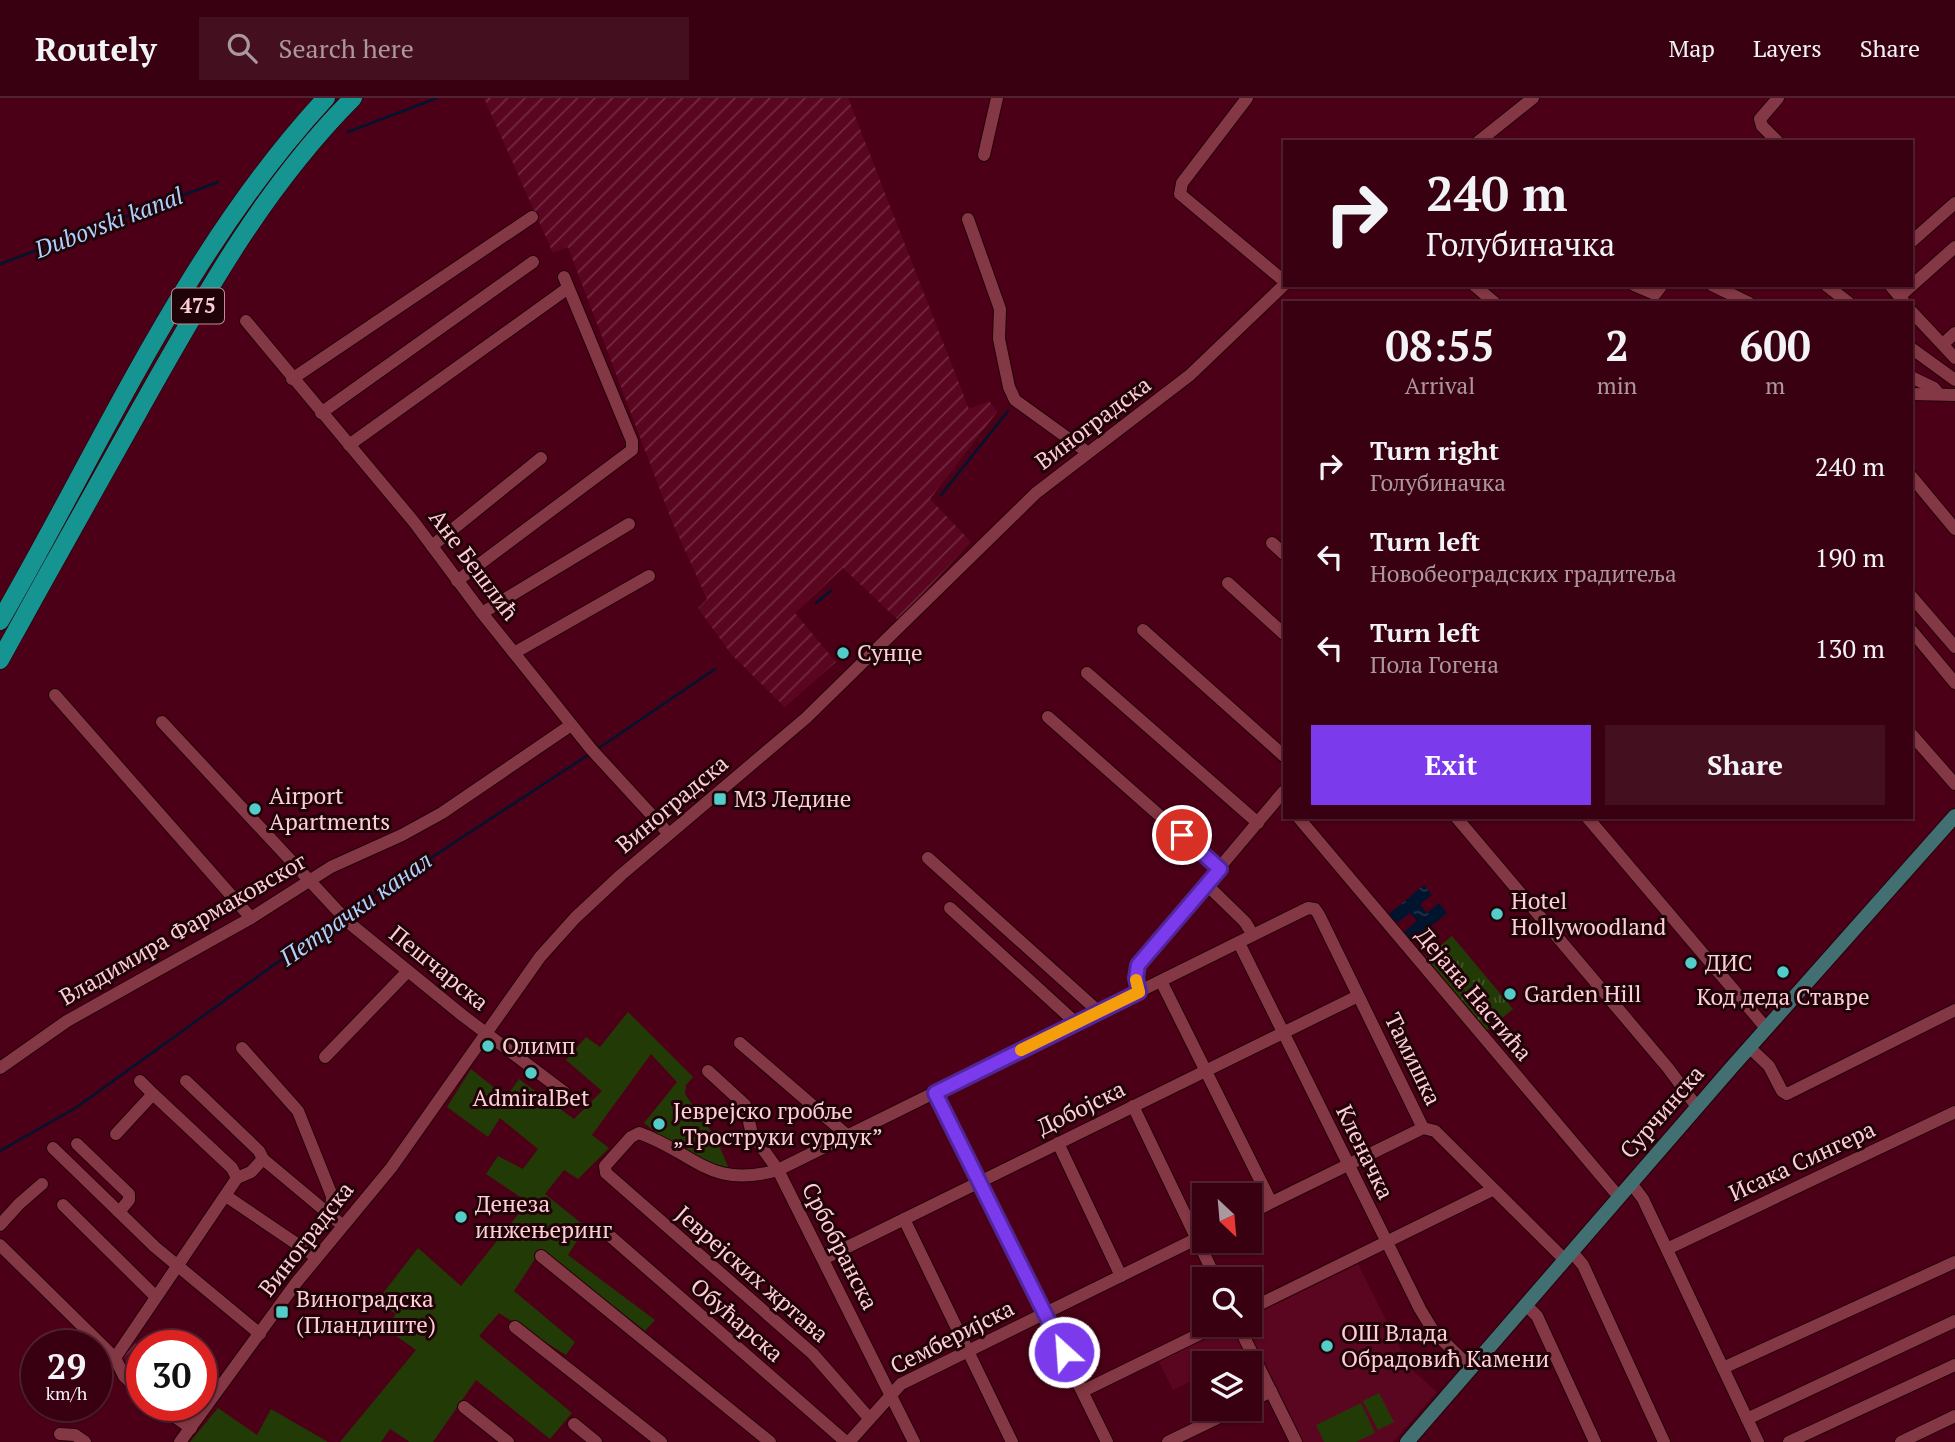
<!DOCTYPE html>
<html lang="en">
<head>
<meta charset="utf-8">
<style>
  body { margin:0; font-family:"PT Serif",serif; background:#440f1f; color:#f1f3f6; height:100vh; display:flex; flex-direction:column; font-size:26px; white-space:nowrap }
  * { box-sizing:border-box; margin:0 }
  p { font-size:23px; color:#ab979f }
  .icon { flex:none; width:38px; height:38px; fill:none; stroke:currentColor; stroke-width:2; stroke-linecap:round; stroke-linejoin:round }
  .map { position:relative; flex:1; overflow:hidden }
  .side { position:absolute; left:1283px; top:203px; width:630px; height:518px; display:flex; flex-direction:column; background:#390011; border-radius:0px; box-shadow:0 2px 5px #0004,0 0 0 2px #532231 }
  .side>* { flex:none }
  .guide { position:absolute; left:1283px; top:42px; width:630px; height:147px; border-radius:0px; box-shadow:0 2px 5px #0004,0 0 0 2px #532231; background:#390011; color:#f1f3f6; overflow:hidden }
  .needle { width:46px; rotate:154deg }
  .fabs { position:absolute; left:1192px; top:1085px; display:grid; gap:14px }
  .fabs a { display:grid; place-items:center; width:70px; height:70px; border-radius:0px; background:#390011; box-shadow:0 2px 5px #0004,0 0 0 2px #532231; font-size:35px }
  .speed { position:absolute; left:21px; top:1232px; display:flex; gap:14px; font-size:35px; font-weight:700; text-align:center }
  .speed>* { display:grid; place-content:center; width:91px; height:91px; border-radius:50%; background:#390011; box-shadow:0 2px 5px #0004,0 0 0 2px #532231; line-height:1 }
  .speed small { font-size:18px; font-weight:400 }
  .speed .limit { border:10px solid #d22; background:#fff; color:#111 }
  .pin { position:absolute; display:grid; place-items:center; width:60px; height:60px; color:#fff; margin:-30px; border:4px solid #fff; border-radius:50%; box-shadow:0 2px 7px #0007 }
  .me { position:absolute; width:77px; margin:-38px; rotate:334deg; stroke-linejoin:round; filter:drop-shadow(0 0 5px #0008) }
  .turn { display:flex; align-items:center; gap:24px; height:147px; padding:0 28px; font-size:32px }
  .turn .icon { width:91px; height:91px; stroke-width:2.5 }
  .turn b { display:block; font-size:49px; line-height:60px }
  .eta { display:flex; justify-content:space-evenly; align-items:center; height:119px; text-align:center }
  .eta b { font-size:42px; font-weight:800; line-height:49px }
  .cta { display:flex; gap:14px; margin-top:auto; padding:14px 28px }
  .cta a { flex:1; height:80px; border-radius:0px; background:#7c3aed; color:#fff; font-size:28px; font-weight:800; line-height:80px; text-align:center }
  .cta a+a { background:#440f1f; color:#f1f3f6 }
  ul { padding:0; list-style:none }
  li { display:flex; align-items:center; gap:21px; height:91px; padding:0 28px }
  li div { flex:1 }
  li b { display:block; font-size:26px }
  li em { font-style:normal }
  header { display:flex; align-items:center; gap:42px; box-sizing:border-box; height:98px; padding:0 35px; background:#390011; border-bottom:2px solid #532231 }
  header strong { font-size:33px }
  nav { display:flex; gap:38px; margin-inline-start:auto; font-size:24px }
  .search { width:490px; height:63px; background:#440f1f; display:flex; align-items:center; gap:18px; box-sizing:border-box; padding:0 24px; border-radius:0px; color:#ab979f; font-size:26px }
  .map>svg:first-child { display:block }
  .built { fill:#5b0621 }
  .industrial { fill:url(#industrial-furrows) }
  .grass { fill:#223a06 }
  .park { fill:url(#park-tufts) }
  .water { fill:url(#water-ripples) }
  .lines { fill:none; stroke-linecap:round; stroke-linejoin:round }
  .stream { stroke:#00142e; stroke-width:2.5 }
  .minor-casing { stroke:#230107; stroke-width:14 }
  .major-casing { stroke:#230107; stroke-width:16 }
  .highway-casing { stroke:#230107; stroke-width:19 }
  .minor { stroke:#843744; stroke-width:12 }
  .major { stroke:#426f72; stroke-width:14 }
  .highway { stroke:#169491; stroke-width:18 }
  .route-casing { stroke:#51269a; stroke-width:18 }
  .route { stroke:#7c3aed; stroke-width:12 }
  .slow { stroke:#f59e0b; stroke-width:12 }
  .poi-dot { fill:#53cdc9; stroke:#200308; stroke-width:2.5 }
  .labels { text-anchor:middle; stroke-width:6; stroke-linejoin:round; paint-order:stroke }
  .shield { fill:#200308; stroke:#bb9196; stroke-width:2 }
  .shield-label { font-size:21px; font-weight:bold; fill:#fdced3 }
  .street-label { font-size:23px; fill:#fdced3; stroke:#200308 }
  .poi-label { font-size:23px; fill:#fdced3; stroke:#200308; text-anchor:start }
  .water-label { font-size:24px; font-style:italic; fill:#abd1fc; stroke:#200308 }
</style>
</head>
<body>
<header>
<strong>Routely</strong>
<div class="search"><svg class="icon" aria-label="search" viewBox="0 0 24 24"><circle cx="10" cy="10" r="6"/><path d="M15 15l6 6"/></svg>Search here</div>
<nav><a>Map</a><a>Layers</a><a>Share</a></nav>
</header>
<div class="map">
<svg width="1955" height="1344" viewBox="0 0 1955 1344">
  <defs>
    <pattern id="industrial-furrows" width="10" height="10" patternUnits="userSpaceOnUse" patternTransform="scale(1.75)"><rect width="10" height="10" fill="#5b0621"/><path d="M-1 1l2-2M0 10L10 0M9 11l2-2" fill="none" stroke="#732940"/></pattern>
    <pattern id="park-tufts" width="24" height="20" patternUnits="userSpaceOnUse" patternTransform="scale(1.75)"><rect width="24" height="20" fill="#223a06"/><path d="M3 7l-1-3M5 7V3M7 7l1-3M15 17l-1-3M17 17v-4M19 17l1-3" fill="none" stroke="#435529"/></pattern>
    <pattern id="water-ripples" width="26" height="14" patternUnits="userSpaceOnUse" patternTransform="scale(1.75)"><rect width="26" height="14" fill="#00142e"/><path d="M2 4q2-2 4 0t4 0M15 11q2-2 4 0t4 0" fill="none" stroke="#26354b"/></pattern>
  </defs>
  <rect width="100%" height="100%" fill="#4c0017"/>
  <g class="built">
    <polygon points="1358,1166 1410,1270 1437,1294 1393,1344 1300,1344 1243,1227 1250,1227 1250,1218"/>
    <polygon points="1224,1227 1232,1228 1248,1256 1228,1265 1204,1265 1204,1277 1173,1292 1157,1260"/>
  </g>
  <g class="industrial">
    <polygon points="484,0 848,0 969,311 989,303 997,314 930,401 971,444 898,522 843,470 795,515 836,564 785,609 731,556 698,510 707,501 673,426 568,149 553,155"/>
    <polygon points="134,1244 142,1250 142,1288 120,1263"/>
  </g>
  <g class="grass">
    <path d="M628 914 693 979 686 987 685 996 717 1042 729 1071C694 1067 671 1046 644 1025L677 984 651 956 592 1037 609 1050 578 1081 564 1072 545 1096 586 1129 568 1157 655 1222 645 1233 541 1152 514 1193 575 1244 566 1257 499 1215 479 1238 572 1315 550 1341 476 1282 433 1344H410L390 1331 381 1344H340L416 1252 385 1230 396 1216 377 1203 418 1150 461 1188 528 1104 486 1076 498 1058 523 1071 538 1051 500 1020 488 1039 447 1009 471 971 506 999 519 981 574 1021 602 993 566 962 586 939 600 949Z"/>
    <polygon points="1379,1295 1394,1324 1378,1332 1363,1303"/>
    <polygon points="1361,1305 1375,1335 1356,1344 1324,1344 1316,1327"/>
    <polygon points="218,1310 257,1337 271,1311 328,1344 190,1344"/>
  </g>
  <polygon class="park" points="1452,838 1513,911 1483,936 1422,863"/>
  <polygon class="water" points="1424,787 1432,797 1420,806 1427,815 1439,805 1447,815 1411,845 1403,835 1417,823 1410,815 1397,825 1389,816"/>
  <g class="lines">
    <g class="stream">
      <polyline points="348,34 437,0"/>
      <polyline points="0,166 218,84"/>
      <polyline points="941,397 1008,313"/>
      <polyline points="816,505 831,493"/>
      <polyline points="596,652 715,571"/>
      <polyline points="347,815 591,655"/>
      <polyline points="0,1053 77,1009 339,820"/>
    </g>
    <defs>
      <g id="minor">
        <polyline points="1247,0 1182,85 1180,96 1284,183"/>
        <polyline points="1478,44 1533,0"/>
        <polyline points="1778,44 1762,28 1760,21 1778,0"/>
        <polyline points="984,57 997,0"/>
        <polyline points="968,121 1000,211 999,241 1009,289 1015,302 1087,354"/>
        <polyline points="1911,144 1955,105"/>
        <polyline points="1474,187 1495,205"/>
        <polyline points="1634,187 1655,196 1662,187"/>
        <polyline points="1712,187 1749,205"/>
        <polyline points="1826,187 1849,205"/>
        <polyline points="1890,187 1904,204"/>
        <polyline points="1900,198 1955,149"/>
        <polyline points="1911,213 1955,260"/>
        <polyline points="246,223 414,424 482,515 591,651 669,736"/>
        <polyline points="1943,246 1955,235"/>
        <polyline points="1911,250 1955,282"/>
        <polyline points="1911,279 1934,290 1939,296"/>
        <polyline points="292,281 532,119"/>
        <polyline points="1911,296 1955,297"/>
        <polyline points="321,315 533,164"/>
        <polyline points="349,347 568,190"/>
        <polyline points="1911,378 1955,431"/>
        <polyline points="1272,445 1284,456"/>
        <polyline points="432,448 541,360"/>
        <polyline points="457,483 632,352 632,343 564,179"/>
        <polyline points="1228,485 1284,536"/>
        <polyline points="1911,498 1955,549"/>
        <polyline points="482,515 629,426"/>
        <polyline points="1143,532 1284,658"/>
        <polyline points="1911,532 1955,585"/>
        <polyline points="514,555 649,478"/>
        <polyline points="1087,575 1258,725"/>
        <polyline points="55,597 251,820"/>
        <polyline points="1048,619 1220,771"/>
        <polyline points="162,624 348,824 462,917 564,994"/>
        <polyline points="1911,636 1955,686"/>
        <polyline points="1298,719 1619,1099"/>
        <polyline points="1456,719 1668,970 1697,1009"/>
        <polyline points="1587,719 1766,930"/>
        <polyline points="928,760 1099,914"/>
        <polyline points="1207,787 1245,824 1253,837"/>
        <polyline points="950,810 1076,925"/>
        <polyline points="1239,845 1420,1211 1434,1234 1471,1270"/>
        <polyline points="1161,883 1271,1104"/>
        <polyline points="1139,894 1136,877 1140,864 1284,693"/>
        <polyline points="740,945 848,1038"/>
        <polyline points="1749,949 1769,968 1782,993 1787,996 1955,912"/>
        <polyline points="242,950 298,1013 332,1098 331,1118"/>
        <polyline points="325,959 408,873"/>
        <polyline points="0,970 67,923 251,820 331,769 402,737 442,715 571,627"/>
        <polyline points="708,973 745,1007 752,1036 778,1072 914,1344"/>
        <polyline points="140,983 153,996"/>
        <polyline points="186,983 259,1053 263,1061 342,1127"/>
        <polyline points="935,995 1107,1344"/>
        <polyline points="1133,1008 1216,1181"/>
        <polyline points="116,1036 153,996 232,1070 237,1080"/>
        <polyline points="1058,1045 1121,1178"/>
        <polyline points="77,1046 129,1096 129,1102 119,1114"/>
        <polyline points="53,1050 155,1149 260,1236"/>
        <polyline points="237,1080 251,1074 263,1061"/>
        <polyline points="1631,1085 1643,1101 1758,1344"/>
        <polyline points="226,1098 316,1159"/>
        <polyline points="63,1107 155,1198"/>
        <polyline points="1250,1115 1423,1030"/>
        <polyline points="904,1121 1012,1344"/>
        <polyline points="0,1127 19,1106 42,1086"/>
        <polyline points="602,1131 846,1344"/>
        <polyline points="0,1147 115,1260 124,1278 142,1296"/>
        <polyline points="1667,1151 1955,1014"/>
        <polyline points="1572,1154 1583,1167 1664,1344"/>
        <polyline points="541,1158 770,1344"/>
        <polyline points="823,1161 1358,898"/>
        <polyline points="1526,1207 1537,1218 1595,1344"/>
        <polyline points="1250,1211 1492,1092"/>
        <polyline points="1238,1227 1296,1344"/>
        <polyline points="515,1229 661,1344"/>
        <polyline points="115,1260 237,1080"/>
        <polyline points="1723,1270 1955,1164"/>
        <polyline points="1083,1293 1218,1227"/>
        <polyline points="1250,1304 1271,1293"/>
        <polyline points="158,1307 191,1330"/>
        <polyline points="464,1309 508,1344"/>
        <path d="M869 1320 813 1256 606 1075 605 1068 631 1039 639 1035C694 1054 709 1092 778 1072L1308 810 1315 811 1319 817 1423 1030 1435 1033 1565 1162"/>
        <polyline points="1747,1321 1955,1223"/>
        <polyline points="574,1326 596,1344"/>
        <polyline points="60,1336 75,1337 85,1344"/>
        <polyline points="180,1344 296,1185 391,1070 540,859 575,820 621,777 806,620 1036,395 1190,277 1284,187"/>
        <polyline points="849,1344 901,1286 1204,1137"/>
        <polyline points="1168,1344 1236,1311"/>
        <polyline points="1789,1344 1955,1267"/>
        <polyline points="1901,1344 1955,1318"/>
      </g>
      <polyline id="major" points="1407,1344 1732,969 1955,718"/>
      <g id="highway">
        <path d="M0 523C102 347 186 151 326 0"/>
        <path d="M0 562C46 478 93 395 140 311 202 201 263 90 353 0"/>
      </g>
    </defs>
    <use href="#minor" class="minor-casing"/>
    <use href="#major" class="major-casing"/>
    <use href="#highway" class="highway-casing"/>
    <use href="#minor" class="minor"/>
    <use href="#major" class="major"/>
    <use href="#highway" class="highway"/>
  </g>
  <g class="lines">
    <defs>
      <polyline id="route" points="1064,1254 935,995 1139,894 1136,880 1138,867 1220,771 1182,737"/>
    </defs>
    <use href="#route" class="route-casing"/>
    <use href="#route" class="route"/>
    <polyline class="slow" points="1021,952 1139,894 1136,882"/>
  </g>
  <g class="poi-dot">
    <circle cx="843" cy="555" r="7"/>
    <rect x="713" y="694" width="14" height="14" rx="3.5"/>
    <circle cx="255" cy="711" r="7"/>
    <circle cx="1497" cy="816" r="7"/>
    <circle cx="1691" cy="865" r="7"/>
    <circle cx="1783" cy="874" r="7"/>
    <circle cx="1510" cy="896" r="7"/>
    <circle cx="488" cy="948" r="7"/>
    <circle cx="531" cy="975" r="7"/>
    <circle cx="659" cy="1026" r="7"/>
    <circle cx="461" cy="1119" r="7"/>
    <rect x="275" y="1207" width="14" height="14" rx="3.5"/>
    <circle cx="1327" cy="1248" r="7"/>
  </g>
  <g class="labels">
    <rect class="shield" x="172" y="190.5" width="52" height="35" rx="5"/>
    <g class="shield-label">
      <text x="198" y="215">475</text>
    </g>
    <g class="street-label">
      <text transform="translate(1093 325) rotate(-37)" y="8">Виноградска</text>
      <text transform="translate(474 467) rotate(53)" y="8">Ане Бешлић</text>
      <text transform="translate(672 706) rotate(-40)" y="8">Виноградска</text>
      <text transform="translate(183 831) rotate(-30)" y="8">Владимира Фармаковског</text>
      <text transform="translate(439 870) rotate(39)" y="8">Пешчарска</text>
      <text transform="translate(1474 896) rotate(50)" y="8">Дејана Настића</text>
      <text transform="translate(1413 961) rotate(64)" y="8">Тамишка</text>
      <text transform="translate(1081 1010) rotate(-26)" y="8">Добојска</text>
      <text transform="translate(1662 1014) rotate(-49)" y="8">Сурчинска</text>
      <text transform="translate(1365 1054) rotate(64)" y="8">Кленачка</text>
      <text transform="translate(1802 1063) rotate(-25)" y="8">Исака Сингера</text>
      <text transform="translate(306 1141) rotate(-52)" y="8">Виноградска</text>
      <text transform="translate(840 1148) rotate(63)" y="8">Србобранска</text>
      <text transform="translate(752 1176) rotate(41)" y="8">Јеврејских жртава</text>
      <text transform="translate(737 1222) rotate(41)" y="8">Обућарска</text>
      <text transform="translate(952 1239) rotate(-27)" y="8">Семберијска</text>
    </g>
    <g class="poi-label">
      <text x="857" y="563">Сунце</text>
      <text x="269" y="706">Airport<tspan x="269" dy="26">Apartments</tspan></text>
      <text x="734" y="709">МЗ Ледине</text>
      <text x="1511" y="811">Hotel<tspan x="1511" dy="26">Hollywoodland</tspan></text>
      <text x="1705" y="873">ДИС</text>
      <text x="1524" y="904">Garden Hill</text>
      <text x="1783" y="907" text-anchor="middle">Код деда Ставре</text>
      <text x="502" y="956">Олимп</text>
      <text x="531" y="1008" text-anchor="middle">AdmiralBet</text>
      <text x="673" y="1021">Јеврејско гробље<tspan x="673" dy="26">„Троструки сурдук”</tspan></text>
      <text x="475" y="1114">Денеза<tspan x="475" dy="26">инжењеринг</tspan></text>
      <text x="296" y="1209">Виноградска<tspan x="296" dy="26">(Пландиште)</tspan></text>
      <text x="1341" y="1243">ОШ Влада<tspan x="1341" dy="26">Обрадовић Камени</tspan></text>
    </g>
    <g class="water-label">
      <text transform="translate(109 125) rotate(-21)" y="8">Dubovski kanal</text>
      <text transform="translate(356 811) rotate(-35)" y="8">Петрачки канал</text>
    </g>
  </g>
</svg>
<div class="fabs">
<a><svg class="needle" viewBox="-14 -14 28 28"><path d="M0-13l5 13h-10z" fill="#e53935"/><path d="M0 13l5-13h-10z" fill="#ab979f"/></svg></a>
<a><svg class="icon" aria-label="search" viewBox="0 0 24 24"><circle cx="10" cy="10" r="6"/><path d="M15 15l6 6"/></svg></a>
<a><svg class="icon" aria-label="layers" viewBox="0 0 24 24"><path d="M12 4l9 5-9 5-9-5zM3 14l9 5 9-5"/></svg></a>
</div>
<div class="speed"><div>29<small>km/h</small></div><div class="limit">30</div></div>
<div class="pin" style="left:1182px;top:737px;background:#d93025"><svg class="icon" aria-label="arrive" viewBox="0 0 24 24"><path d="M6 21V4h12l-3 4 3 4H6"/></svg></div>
<svg class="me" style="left:1064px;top:1254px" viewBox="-20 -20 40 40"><circle r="17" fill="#7c3aed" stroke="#fff" stroke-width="3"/><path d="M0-11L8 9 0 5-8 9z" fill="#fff"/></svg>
<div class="guide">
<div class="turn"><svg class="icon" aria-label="right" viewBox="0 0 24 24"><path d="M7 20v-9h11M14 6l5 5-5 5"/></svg><div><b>240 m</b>Голубиначка</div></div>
</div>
<section class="side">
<div class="eta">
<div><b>08:55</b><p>Arrival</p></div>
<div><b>2</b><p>min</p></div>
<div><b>600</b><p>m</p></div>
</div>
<ul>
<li><svg class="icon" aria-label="right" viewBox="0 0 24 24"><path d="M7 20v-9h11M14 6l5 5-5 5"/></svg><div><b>Turn right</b><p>Голубиначка</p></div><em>240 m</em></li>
<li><svg class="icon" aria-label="left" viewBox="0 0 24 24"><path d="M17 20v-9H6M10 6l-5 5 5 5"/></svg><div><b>Turn left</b><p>Новобеоградских градитеља</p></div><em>190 m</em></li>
<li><svg class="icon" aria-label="left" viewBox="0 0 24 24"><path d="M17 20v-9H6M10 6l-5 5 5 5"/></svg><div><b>Turn left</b><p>Пола Гогена</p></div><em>130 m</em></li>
</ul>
<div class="cta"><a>Exit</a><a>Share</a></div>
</section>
</div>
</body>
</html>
